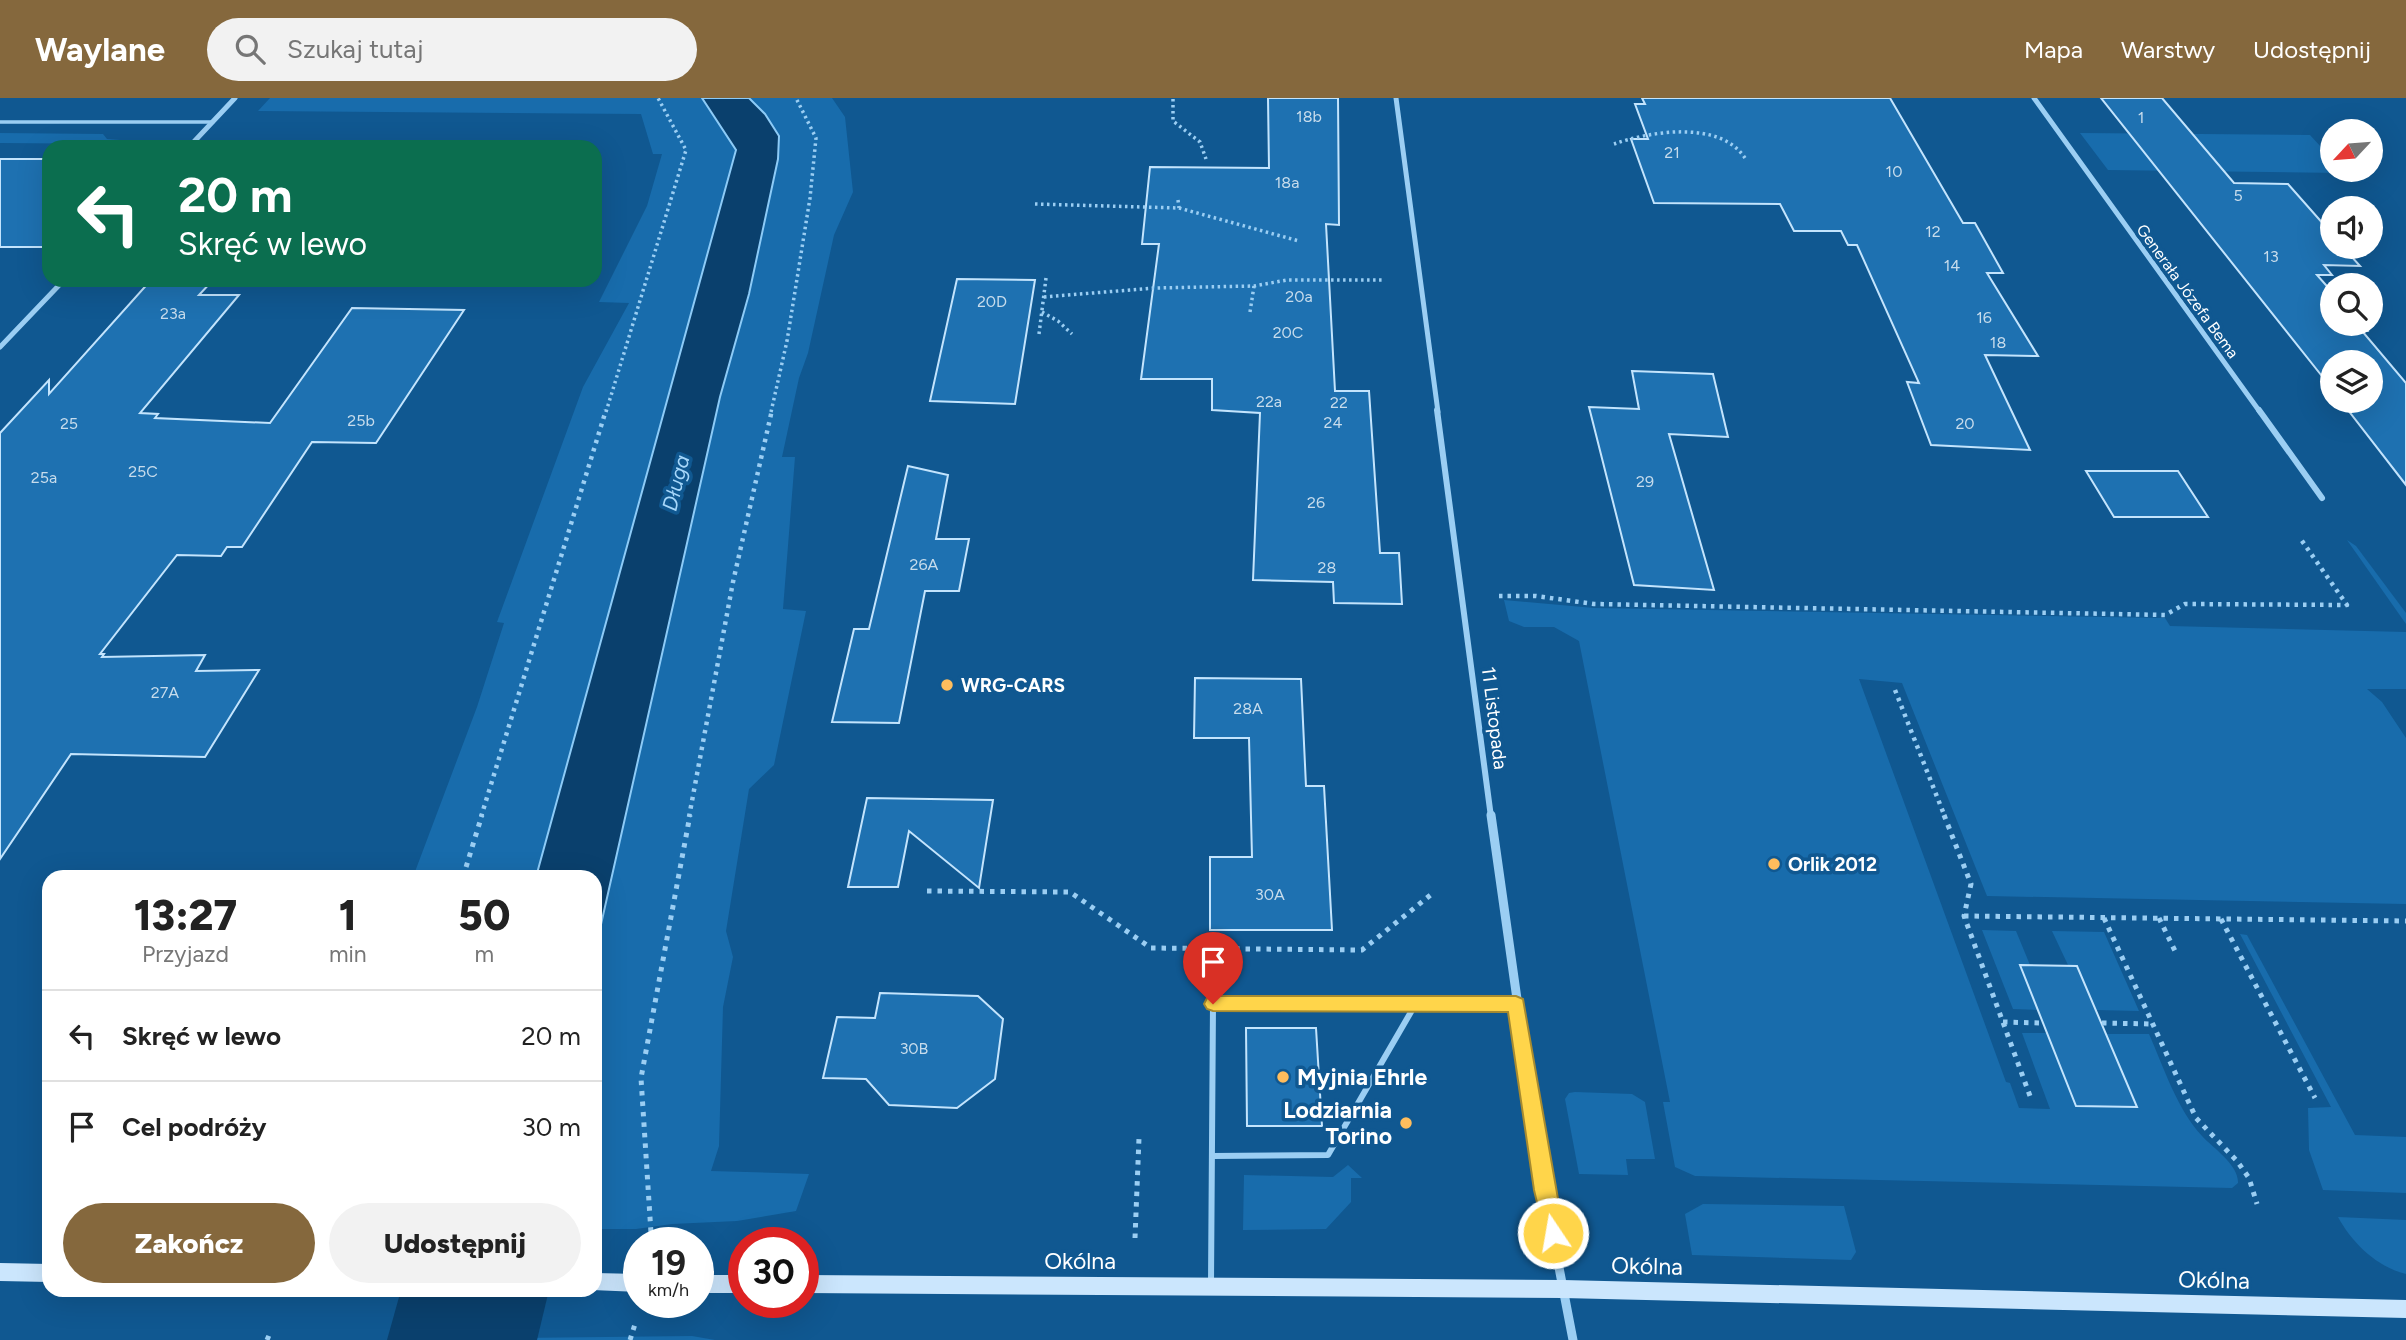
<!DOCTYPE html>
<html lang="pl">
<head>
<meta charset="utf-8">
<style>
  body { margin:0; font-family:Figtree,sans-serif; background:#f2f2f2; color:#222; height:100vh; display:flex; flex-direction:column; font-size:26px; white-space:nowrap }
  * { box-sizing:border-box; margin:0 }
  p { font-size:23px; color:#767676 }
  .icon { flex:none; width:38px; height:38px; fill:none; stroke:currentColor; stroke-width:2; stroke-linecap:round; stroke-linejoin:round }
  .map { position:relative; flex:1; overflow:hidden }
  .drawer { position:absolute; left:42px; top:772px; width:560px; height:427px; display:flex; flex-direction:column; background:#fff; border-radius:21px; box-shadow:0 7px 28px #0002 }
  .drawer>* { flex:none }
  .hud { position:absolute; left:42px; top:42px; width:560px; height:147px; border-radius:21px; box-shadow:0 7px 28px #0002; background:#0b6e4f; color:#fff; overflow:hidden }
  .needle { width:46px; rotate:244deg }
  .buttons { position:absolute; left:2320px; top:21px; display:grid; gap:14px }
  .buttons a { display:grid; place-items:center; width:63px; height:63px; border-radius:50%; background:#fff; box-shadow:0 7px 28px #0002; font-size:35px }
  .speed { position:absolute; left:623px; top:1129px; display:flex; gap:14px; font-size:35px; font-weight:700; text-align:center }
  .speed>* { display:grid; place-content:center; width:91px; height:91px; border-radius:50%; background:#fff; box-shadow:0 7px 28px #0002; line-height:1 }
  .speed small { font-size:18px; font-weight:400 }
  .speed .limit { border:10px solid #d22; background:#fff; color:#111 }
  .pin { position:absolute; display:grid; place-items:center; width:60px; height:60px; color:#fff; margin:-72px -30px; border-radius:50% 50% 50% 0; rotate:-45deg; box-shadow:0 0 7px #0007 }
  .pin .icon { rotate:45deg }
  .me { position:absolute; width:77px; margin:-38px; rotate:348deg; stroke-linejoin:round; filter:drop-shadow(0 0 5px #0008) }
  .turn { display:flex; align-items:center; gap:24px; height:147px; padding:0 21px; font-size:32px }
  .turn .icon { width:91px; height:91px; stroke-width:2.5 }
  .turn b { display:block; font-size:49px; line-height:60px }
  .eta { display:flex; justify-content:space-evenly; align-items:center; height:119px; text-align:center }
  .eta b { font-size:42px; font-weight:800; line-height:49px }
  .cta { display:flex; gap:14px; margin-top:auto; padding:14px 21px }
  .cta a { flex:1; height:80px; border-radius:42px; background:#85683d; color:#fff; font-size:28px; font-weight:800; line-height:80px; text-align:center }
  .cta a+a { background:#f2f2f2; color:#222 }
  ul { padding:0; list-style:none }
  li { display:flex; align-items:center; gap:21px; height:91px; padding:0 21px; border-top:2px solid #e0e0e0 }
  li div { flex:1 }
  li b { display:block; font-size:26px }
  li em { font-style:normal }
  header { display:flex; align-items:center; gap:42px; box-sizing:border-box; height:98px; padding:0 35px; background:#85683d; color:#fff }
  header strong { font-size:33px }
  nav { display:flex; gap:38px; margin-inline-start:auto; font-size:24px }
  .search { width:490px; height:63px; background:#f2f2f2; display:flex; align-items:center; gap:18px; box-sizing:border-box; padding:0 24px; border-radius:38px; color:#767676; font-size:26px }
  .map>svg:first-child { display:block }
  .green { fill:#186cac }
  .water { fill:#0a406d; stroke:#8dcbf7; stroke-width:2 }
  .lines { fill:none; stroke-linecap:round; stroke-linejoin:round }
  .river { fill:#0a406d; fill-rule:evenodd }
  .building { fill:#1e71b1; stroke:#c3e4fd; stroke-width:2 }
  .path-far2 { stroke:#9bcef3; stroke-width:3.5; stroke-dasharray:2.5 3.5; stroke-linecap:butt }
  .path-far1 { stroke:#9bcef3; stroke-width:4.5; stroke-dasharray:3.5 5; stroke-linecap:butt }
  .path { stroke:#9bcef3; stroke-width:5; stroke-dasharray:4.5 6; stroke-linecap:butt }
  .lane-far1 { stroke:#9bcef3; stroke-width:3.5 }
  .lane { stroke:#9bcef3; stroke-width:6 }
  .street-far2 { stroke:#9bcef3; stroke-width:5 }
  .street-far1 { stroke:#9bcef3; stroke-width:6 }
  .street { stroke:#9bcef3; stroke-width:9 }
  .secondary { fill:#cbe6fd; fill-rule:evenodd }
  .route { fill:#ffd54a; stroke:#a68a30; stroke-width:2 }
  .poi-dot { fill:#ffbd5d; stroke:#105891; stroke-width:2.5 }
  .labels { text-anchor:middle; stroke-width:7; stroke-linejoin:round; paint-order:stroke }
  .number-label { font-size:16px; fill:#c7dcec }
  .far-street-label { font-size:16px; fill:#fff; stroke:#105891 }
  .poi-label { font-size:19px; font-weight:bold; fill:#fff; stroke:#105891; text-anchor:start }
  .street-label { font-size:19px; fill:#fff; stroke:#105891 }
  .water-label { font-size:21px; font-style:italic; fill:#a7d7fa; stroke:#105891 }
  .near-poi-label { font-size:23px; font-weight:bold; fill:#fff; stroke:#105891; text-anchor:start }
  .near-street-label { font-size:23px; fill:#fff; stroke:#105891 }
</style>
</head>
<body>
<header>
<strong>Waylane</strong>
<div class="search"><svg class="icon" aria-label="search" viewBox="0 0 24 24"><circle cx="10" cy="10" r="6"/><path d="M15 15l6 6"/></svg>Szukaj tutaj</div>
<nav><a>Mapa</a><a>Warstwy</a><a>Udostępnij</a></nav>
</header>
<div class="map">
<svg width="2406" height="1242" viewBox="0 0 2406 1242">
  <rect width="100%" height="100%" fill="#105891"/>
  <g class="green">
    <polygon points="270,0 832,0 845,19 853,94 834,137 808,255 799,280 782,359 795,359 783,511 806,513 774,667 749,691 726,833 733,859 723,909 719,1048 711,1073 809,1076 796,1113 737,1123 672,1126 636,1131 595,1131 595,779 413,779 477,609 504,525 497,524 583,289 629,205 599,204 647,108 662,56 653,56 641,16 258,13"/>
    <polygon points="0,35 103,36 107,41 120,42 129,46 0,45"/>
    <polygon points="2080,35 2310,37 2333,62 2333,72 2341,72 2344,75 2108,72"/>
    <polygon points="2347,442 2356,448 2406,515 2406,526"/>
    <path d="M1504 502 1594 510 2165 520 2170 528 2406 534V591H2367L2382 604 2406 640V806L1987 798 1902 585 1859 581 2006 984 2010 985 2019 1010 2050 1011 2022 935H2047L2077 1008 2137 1009 2106 936H2149C2164 970 2177 1011 2202 1038 2213 1050 2239 1067 2238 1085L2232 1090 1695 1078 1675 1069 1663 1004H1670L1579 543 1554 529H1524L1509 523Z"/>
    <polygon points="1982,832 2016,833 2030,867 2021,867 2038,912 2013,911"/>
    <polygon points="2052,833 2104,834 2139,913 2096,912 2077,868 2068,867"/>
    <polygon points="2240,836 2247,837 2355,1037 2406,1039 2406,1095 2323,1092 2309,1052 2308,1010 2331,1009"/>
    <polygon points="1575,994 1632,996 1645,1004 1655,1061 1626,1061 1628,1077 1579,1076 1565,1001 1569,995"/>
    <polygon points="1348,1067 1362,1080 1351,1080 1351,1104 1326,1131 1243,1132 1244,1077 1333,1079"/>
    <polygon points="1703,1106 1844,1108 1856,1154 1851,1162 1692,1157 1685,1116"/>
    <path d="M2338 1119 2406 1122V1176C2377 1169 2352 1145 2338 1119Z"/>
    <polygon points="692,1238 715,1242 515,1242 516,1240"/>
  </g>
  <polygon class="water" points="702,0 749,0 765,16 779,38 778,61 749,196 720,299 595,853 595,779 536,779 736,52"/>
  <g class="lines">
    <polygon class="river" points="401,1192 549,1192 537,1242 387,1242"/>
  </g>
  <g class="building">
    <polygon points="1268,0 1338,0 1339,127 1326,126 1335,293 1369,293 1380,455 1399,455 1402,506 1334,505 1333,484 1253,482 1260,315 1212,312 1212,281 1141,281 1159,146 1142,146 1150,69 1269,70"/>
    <polygon points="1642,0 1890,0 1963,125 1975,125 2003,175 1987,175 2038,258 1985,257 2030,352 1931,347 1907,284 1919,285 1857,147 1848,147 1841,133 1794,133 1780,106 1654,105 1631,41 1648,41 1635,6 1645,6"/>
    <polygon points="2101,0 2162,0 2234,85 2288,86 2333,137 2333,149 2343,149 2360,168 2324,167 2332,177 2317,177 2333,195 2333,226 2360,226 2367,233 2362,233 2406,285 2406,387 2341,303 2371,303 2371,264 2333,264 2333,292"/>
    <rect x="0" y="61" width="49" height="88"/>
    <polygon points="957,181 1035,182 1015,306 930,303"/>
    <polygon points="151,182 213,182 199,197 239,197 140,315 158,316 155,320 270,325 352,210 464,212 376,345 312,344 242,449 227,449 221,458 177,457 100,556 104,556 102,559 205,557 196,573 259,572 205,659 71,656 0,761 0,335 49,282 49,296"/>
    <polygon points="1632,273 1713,276 1728,339 1669,336 1714,492 1634,487 1589,309 1639,311"/>
    <polygon points="908,368 948,377 936,441 969,441 959,493 925,493 899,625 832,624 854,531 869,531"/>
    <polygon points="2086,373 2178,373 2208,419 2114,419"/>
    <polygon points="1195,580 1301,581 1306,688 1324,688 1332,832 1210,832 1210,759 1252,759 1249,640 1194,640"/>
    <polygon points="867,700 993,702 979,790 909,733 898,789 848,789"/>
    <polygon points="2020,867 2077,868 2137,1009 2076,1008"/>
    <polygon points="880,895 978,898 1003,921 995,981 957,1010 889,1007 866,981 823,980 837,919 875,920"/>
    <polygon points="1246,930 1316,930 1322,1028 1247,1028"/>
  </g>
  <g class="lines">
    <g class="path-far2">
      <polyline points="1173,1 1173,23 1200,44 1206,61"/>
      <path d="M1614 46C1651 33 1720 22 1745 60"/>
      <polyline points="1178,102 1179,110"/>
      <polyline points="1035,106 1179,110 1299,143"/>
      <polyline points="1044,199 1154,190 1254,188 1287,182 1385,182"/>
      <polyline points="1042,214 1058,223 1072,236"/>
      <polyline points="1250,214 1254,188"/>
      <polyline points="1039,236 1046,180"/>
      <polyline points="606,314 686,52 658,0"/>
      <polyline points="771,314 787,243 810,100 816,40 796,0"/>
    </g>
    <g class="path-far1">
      <polyline points="1499,498 1536,498 1594,506 2165,517 2185,506 2347,507 2300,440"/>
      <polyline points="1895,592 1945,719"/>
      <polyline points="481,719 606,312"/>
      <polyline points="689,719 733,484 772,312"/>
    </g>
    <g class="path">
      <polyline points="1944,717 1971,786 1964,818 2030,998"/>
      <polyline points="463,779 482,717"/>
      <polyline points="927,793 1070,794 1151,850 1362,852 1433,795"/>
      <polyline points="1964,818 2406,823"/>
      <polyline points="2104,820 2196,1020 2237,1063 2249,1080 2257,1106"/>
      <polyline points="2159,820 2176,855"/>
      <polyline points="2221,821 2315,1000"/>
      <polyline points="2003,924 2042,925"/>
      <polyline points="2102,925 2153,926"/>
      <polyline points="1135,1140 1139,1040"/>
      <polyline points="649,1144 651,1135 641,980 690,717"/>
      <polyline points="267,1242 270,1235"/>
      <polyline points="630,1242 635,1226"/>
    </g>
    <polyline class="lane-far1" points="0,24 213,24"/>
    <g class="lane">
      <polyline points="1213,1058 1328,1057 1415,907 1516,906"/>
      <polyline points="1211,1185 1213,906 1415,907"/>
    </g>
    <g class="street-far2">
      <polyline points="1396,0 1438,314"/>
      <polyline points="2034,0 2260,314"/>
      <polyline points="189,49 235,0"/>
      <polyline points="0,249 64,182"/>
    </g>
    <g class="street-far1">
      <polyline points="1437,312 1491,719"/>
      <polyline points="2259,312 2322,400"/>
    </g>
    <polyline class="street" points="1491,717 1544,1092 1573,1242"/>
    <g class="secondary">
      <polygon points="0,1165 49,1166 49,1184 0,1183"/>
      <polygon points="595,1175 639,1176 639,1194 592,1192 595,1192"/>
      <rect x="698" y="1177" width="46" height="18"/>
      <polygon points="803,1177 1563,1182 2406,1202 2406,1220 1563,1200 803,1195"/>
    </g>
  </g>
  <polygon class="route" points="1213,898 1516,898 1523,901 1564,1135 1561,1142 1553,1144 1546,1142 1534,1092 1508,914 1213,913 1207,911 1204,906 1207,900"/>
  <g class="poi-dot">
    <circle cx="947" cy="587" r="7"/>
    <circle cx="1774" cy="766" r="7"/>
    <circle cx="1283" cy="979" r="7"/>
    <circle cx="1406" cy="1025" r="7"/>
  </g>
  <g class="labels">
    <g class="number-label">
      <text x="1309" y="24">18b</text>
      <text x="2141" y="25">1</text>
      <text x="1672" y="60">21</text>
      <text x="1894" y="79">10</text>
      <text x="1287" y="90">18a</text>
      <text x="2238" y="103">5</text>
      <text x="1933" y="139">12</text>
      <text x="2271" y="164">13</text>
      <text x="1952" y="173">14</text>
      <text x="1299" y="204">20a</text>
      <text x="992" y="209">20D</text>
      <text x="173" y="221">23a</text>
      <text x="1984" y="225">16</text>
      <text x="1288" y="240">20C</text>
      <text x="1998" y="250">18</text>
      <text x="1269" y="309">22a</text>
      <text x="1339" y="310">22</text>
      <text x="361" y="328">25b</text>
      <text x="1333" y="330">24</text>
      <text x="69" y="331">25</text>
      <text x="1965" y="331">20</text>
      <text x="143" y="379">25C</text>
      <text x="44" y="385">25a</text>
      <text x="1645" y="389">29</text>
      <text x="1316" y="410">26</text>
      <text x="924" y="472">26A</text>
      <text x="1327" y="475">28</text>
      <text x="165" y="600">27A</text>
      <text x="1248" y="616">28A</text>
      <text x="1270" y="802">30A</text>
      <text x="914" y="956">30B</text>
    </g>
    <g class="far-street-label">
      <text transform="translate(2188 193) rotate(54)" y="6">Generała Józefa Bema</text>
    </g>
    <g class="poi-label">
      <text x="961" y="594">WRG-CARS</text>
      <text x="1788" y="773">Orlik 2012</text>
    </g>
    <g class="street-label">
      <text transform="translate(1495 620) rotate(83)" y="7">11 Listopada</text>
    </g>
    <g class="water-label">
      <text transform="translate(676 385) rotate(-76)" y="7">Długa</text>
    </g>
    <g class="near-poi-label">
      <text x="1297" y="987">Myjnia Ehrle</text>
      <text x="1392" y="1020" text-anchor="end">Lodziarnia<tspan x="1392" dy="26">Torino</tspan></text>
    </g>
    <g class="near-street-label">
      <text x="1080" y="1171">Okólna</text>
      <text transform="translate(1647 1168) rotate(1)" y="8">Okólna</text>
      <text transform="translate(2214 1182) rotate(1)" y="8">Okólna</text>
    </g>
  </g>
</svg>
<div class="buttons">
<a><svg class="needle" viewBox="-14 -14 28 28"><path d="M0-13l5 13h-10z" fill="#e53935"/><path d="M0 13l5-13h-10z" fill="#767676"/></svg></a>
<a><svg class="icon" aria-label="sound" viewBox="0 0 24 24"><path d="M4 9h4l5-4v14l-5-4H4zM17 9q2 3 0 6"/></svg></a>
<a><svg class="icon" aria-label="search" viewBox="0 0 24 24"><circle cx="10" cy="10" r="6"/><path d="M15 15l6 6"/></svg></a>
<a><svg class="icon" aria-label="layers" viewBox="0 0 24 24"><path d="M12 4l9 5-9 5-9-5zM3 14l9 5 9-5"/></svg></a>
</div>
<div class="speed"><div>19<small>km/h</small></div><div class="limit">30</div></div>
<div class="pin" style="left:1213px;top:906px;background:#d93025"><svg class="icon" aria-label="arrive" viewBox="0 0 24 24"><path d="M6 21V4h12l-3 4 3 4H6"/></svg></div>
<svg class="me" style="left:1553px;top:1135px" viewBox="-20 -20 40 40"><circle r="17" fill="#ffd54a" stroke="#fff" stroke-width="3"/><path d="M0-11L8 9 0 5-8 9z" fill="#fff"/></svg>
<div class="hud">
<div class="turn"><svg class="icon" aria-label="left" viewBox="0 0 24 24"><path d="M17 20v-9H6M10 6l-5 5 5 5"/></svg><div><b>20 m</b>Skręć w lewo</div></div>
</div>
<section class="drawer">
<div class="eta">
<div><b>13:27</b><p>Przyjazd</p></div>
<div><b>1</b><p>min</p></div>
<div><b>50</b><p>m</p></div>
</div>
<ul>
<li><svg class="icon" aria-label="left" viewBox="0 0 24 24"><path d="M17 20v-9H6M10 6l-5 5 5 5"/></svg><div><b>Skręć w lewo</b></div><em>20 m</em></li>
<li><svg class="icon" aria-label="arrive" viewBox="0 0 24 24"><path d="M6 21V4h12l-3 4 3 4H6"/></svg><div><b>Cel podróży</b></div><em>30 m</em></li>
</ul>
<div class="cta"><a>Zakończ</a><a>Udostępnij</a></div>
</section>
</div>
</body>
</html>
